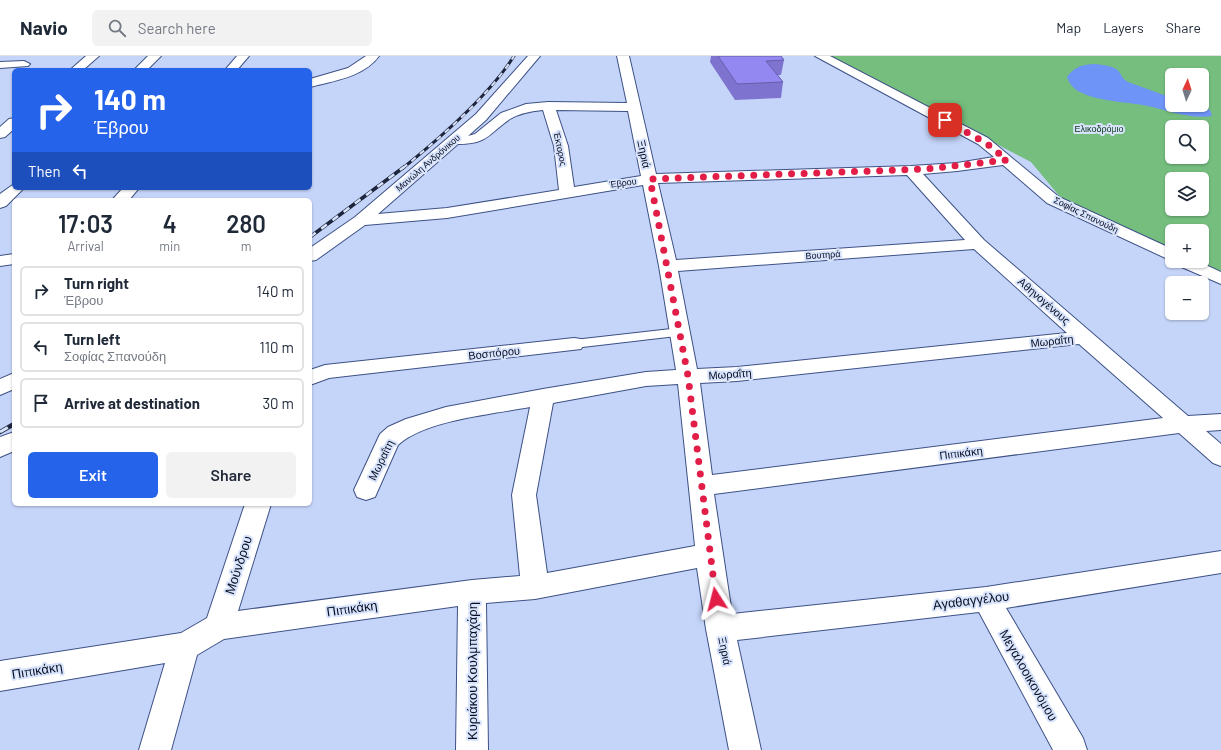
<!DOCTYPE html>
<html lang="en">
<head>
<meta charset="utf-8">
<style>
  body { margin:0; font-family:Barlow,sans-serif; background:#f2f2f3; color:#1f2937; height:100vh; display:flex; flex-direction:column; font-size:15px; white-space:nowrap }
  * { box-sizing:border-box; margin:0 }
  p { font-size:13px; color:#747a83 }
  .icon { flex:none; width:22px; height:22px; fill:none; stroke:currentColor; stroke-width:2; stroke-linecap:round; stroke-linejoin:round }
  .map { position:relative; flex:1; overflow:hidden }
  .sheet { position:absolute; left:12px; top:142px; width:300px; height:308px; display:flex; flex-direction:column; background:#fff; border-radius:6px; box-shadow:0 1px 3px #0004 }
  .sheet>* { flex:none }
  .top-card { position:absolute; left:12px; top:12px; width:300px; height:122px; border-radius:6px; box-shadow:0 1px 3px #0004; background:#2563eb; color:#fff; overflow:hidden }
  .needle { width:26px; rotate:4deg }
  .fabs { position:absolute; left:1165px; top:12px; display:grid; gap:8px }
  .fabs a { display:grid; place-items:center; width:44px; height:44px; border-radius:6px; background:#fff; box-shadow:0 1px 3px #0004; font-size:20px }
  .pin { position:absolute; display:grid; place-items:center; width:34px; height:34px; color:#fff; margin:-17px; border-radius:8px; box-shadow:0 2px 6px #0006 }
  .me { position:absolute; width:44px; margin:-22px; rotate:351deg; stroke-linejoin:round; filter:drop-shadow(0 0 3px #0008) }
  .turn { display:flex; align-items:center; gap:14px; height:84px; padding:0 16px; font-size:18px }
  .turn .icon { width:52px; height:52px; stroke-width:2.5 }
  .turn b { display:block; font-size:28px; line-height:34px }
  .then { display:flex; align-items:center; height:38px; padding:0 16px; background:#0003; gap:8px; font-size:15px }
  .eta { display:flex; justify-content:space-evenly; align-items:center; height:68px; text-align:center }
  .eta b { font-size:24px; font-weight:600; line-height:28px }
  .button { display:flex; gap:8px; margin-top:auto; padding:8px 16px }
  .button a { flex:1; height:46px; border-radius:6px; background:#2563eb; color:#fff; font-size:16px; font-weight:600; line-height:46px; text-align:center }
  .button a+a { background:#f2f2f3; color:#1f2937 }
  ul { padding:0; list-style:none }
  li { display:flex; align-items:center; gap:12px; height:50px; margin:0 8px 6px; padding:0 8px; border:2px solid #e0e1e3; border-radius:6px }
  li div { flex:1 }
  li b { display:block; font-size:15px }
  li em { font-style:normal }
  header { display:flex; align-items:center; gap:24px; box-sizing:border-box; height:56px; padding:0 20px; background:#fff; border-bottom:1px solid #e0e1e3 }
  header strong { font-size:19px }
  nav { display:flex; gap:22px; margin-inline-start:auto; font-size:14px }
  .search { width:280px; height:36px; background:#f2f2f3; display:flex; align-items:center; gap:10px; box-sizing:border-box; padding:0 14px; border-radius:6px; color:#747a83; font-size:15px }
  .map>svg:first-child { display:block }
  .green { fill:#75be7e; fill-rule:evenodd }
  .water { fill:#6f94f8 }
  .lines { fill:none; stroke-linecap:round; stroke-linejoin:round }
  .lane-casing { stroke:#3d5185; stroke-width:2 }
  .street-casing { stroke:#3d5185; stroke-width:2 }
  .lane { fill:#fff; fill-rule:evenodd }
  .street { fill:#fff; fill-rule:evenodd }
  .rail-far2-casing { stroke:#1e263d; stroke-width:3 }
  .rail-far1-casing { stroke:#1e263d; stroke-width:3.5 }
  .rail-casing { stroke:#1e263d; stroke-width:4.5 }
  .rail-far2 { stroke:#d8e3fc; stroke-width:2; stroke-dasharray:5.5; stroke-linecap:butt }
  .rail-far1 { stroke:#d8e3fc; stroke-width:2.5; stroke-dasharray:7; stroke-linecap:butt }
  .rail { stroke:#d8e3fc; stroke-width:3; stroke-dasharray:9; stroke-linecap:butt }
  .wall { fill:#7e74cf }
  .building { fill:#9387f1; stroke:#675ea9 }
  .route { stroke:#e11d48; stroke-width:7; stroke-dasharray:0 12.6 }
  .labels { text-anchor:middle; stroke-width:4; stroke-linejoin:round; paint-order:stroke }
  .far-park-label { font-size:9px; fill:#093312; stroke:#d8e3fc }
  .far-street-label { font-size:9px; fill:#070e23; stroke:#d8e3fc }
  .street-label { font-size:11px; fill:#070e23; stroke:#d8e3fc }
  .near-street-label { font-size:13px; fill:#070e23; stroke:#d8e3fc }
</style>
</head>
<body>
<header>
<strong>Navio</strong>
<div class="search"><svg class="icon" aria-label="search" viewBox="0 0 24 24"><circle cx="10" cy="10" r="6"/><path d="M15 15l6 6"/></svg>Search here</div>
<nav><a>Map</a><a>Layers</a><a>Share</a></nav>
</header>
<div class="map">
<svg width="1221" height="694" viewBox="0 0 1221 694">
  <rect width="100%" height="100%" fill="#c5d5fa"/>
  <path class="green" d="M827 0H1221V218L1194 205H1202V175H1172V195L1061 142 1031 106ZM1172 19H1202V49H1172ZM1172 71H1202V101H1172ZM1172 123H1202V153H1172Z"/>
  <path class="water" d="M1095 8C1102 9 1115 9 1120 17 1123 22 1123 23 1128 26L1172 42V49H1199L1210 54 1212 60C1192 63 1172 56 1152 51 1128 45 1100 47 1078 35 1072 31 1069 27 1067 21 1074 11 1083 8 1095 8Z"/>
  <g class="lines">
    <defs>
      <polygon id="lane" points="680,272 685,273 687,276 685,279 574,292 569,291 567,288 569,285 574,284"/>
      <g id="street">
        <polygon points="86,0 99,0 83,14 70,14"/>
        <polygon points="148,0 161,0 147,14 134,14"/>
        <polygon points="237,0 249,0 237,14 225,14"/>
        <path d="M366 0H379C364 21 333 25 310 31V23L348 12Z"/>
        <path d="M528 0H540L486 64 468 80 475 78 501 57 526 48 548 46 627 47 617 0H629L656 118 911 110 957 107 994 101 978 88 815 0H830L988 82 1059 141 1172 193V205L1047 147 1003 109 957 115 923 118 984 184 1188 360 1221 358V374L1206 375 1221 388V410L1213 407 1179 377 714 438 732 558 986 531 1221 495V517L1006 552 1083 682 1087 694H1053L979 556 737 584 761 694H729L706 573 697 512 535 543 486 547 488 694H456L458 550 224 583 197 599 171 694H139L165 607 0 635V605L181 577 207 562 245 448H271L238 555 472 524 520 520 512 439 530 351C493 358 425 364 398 389L375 441 366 444 357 441 354 434 380 378 388 371 406 363 446 351 543 333 646 316 676 314 659 210 643 129 447 162 365 169 316 204 310 205V192L355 161 476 58ZM543 54 554 90 559 134 447 152 378 158 458 88C488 88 488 78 510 63 520 57 532 55 543 54ZM556 54 628 55 641 120 574 131 568 90ZM907 119 965 184 676 204 658 127ZM974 193 1067 277 737 311 697 313 678 215ZM1079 288 1163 362 712 419 700 327 737 325ZM678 328 695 490 547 517 536 439 553 347 646 330Z"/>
        <polygon points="24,5 30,8 28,10 0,12 0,6"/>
        <polygon points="14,62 14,73 5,81 0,82 0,71 9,63"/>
        <polygon points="14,128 14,132 24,132 6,150 0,152 0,138"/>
        <polygon points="123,132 139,132 129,144 112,144"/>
        <polygon points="14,198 14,208 0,210 0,200"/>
        <polygon points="1174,205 1197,205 1221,216 1221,228 1177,209"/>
        <polygon points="574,282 581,283 584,288 581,293 346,320 329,322 310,329 310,314 325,309"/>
        <polygon points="14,317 14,333 0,339 0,323"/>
        <polygon points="14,376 14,395 0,401 0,381"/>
      </g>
    </defs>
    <use href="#lane" class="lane-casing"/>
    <use href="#street" class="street-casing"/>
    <use href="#lane" class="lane"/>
    <use href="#street" class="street"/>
    <defs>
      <path id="rail-far2" d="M403 112C440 82 489 40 514 0"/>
      <polyline id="rail-far1" points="310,181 404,111"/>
      <polyline id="rail" points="0,376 14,368"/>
    </defs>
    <use href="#rail-far2" class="rail-far2-casing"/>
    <use href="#rail-far1" class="rail-far1-casing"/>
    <use href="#rail" class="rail-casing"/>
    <use href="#rail-far2" class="rail-far2"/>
    <use href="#rail-far1" class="rail-far1"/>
    <use href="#rail" class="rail"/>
  </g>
  <polygon class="wall" points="711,0 781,0 784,4 781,19 778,19 783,26 781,42 735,44 710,6"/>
  <polygon class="building" points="718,0 781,0 784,4 766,5 783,26 737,28"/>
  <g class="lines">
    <polyline class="route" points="716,543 688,320 650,123 926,113 1007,104 986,87 945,64"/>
  </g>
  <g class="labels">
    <g class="far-park-label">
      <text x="1099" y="76">Ελικοδρόμιο</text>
    </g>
    <g class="far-street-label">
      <text transform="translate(560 93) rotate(78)" y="3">Έκτορος</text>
      <text transform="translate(428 107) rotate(-41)" y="3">Μανώλη Ανδρόνικου</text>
      <text transform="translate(623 127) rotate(-8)" y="3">Έβρου</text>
      <text transform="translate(1086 159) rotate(26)" y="3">Σοφίας Σπανούδη</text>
      <text transform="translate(823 199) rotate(-4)" y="3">Βουτηρά</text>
    </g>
    <g class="street-label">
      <text transform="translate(644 98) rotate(78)" y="4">Ξηριά</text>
      <text transform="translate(1044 245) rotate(41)" y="4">Αθηνογένους</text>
      <text transform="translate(1052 285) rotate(-6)" y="4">Μωραΐτη</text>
      <text transform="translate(494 297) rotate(-6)" y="4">Βοσπόρου</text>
      <text transform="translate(730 318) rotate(-4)" y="4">Μωραΐτη</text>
      <text transform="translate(961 397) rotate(-7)" y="4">Πιπικάκη</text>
      <text transform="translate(381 404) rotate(-64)" y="4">Μωραΐτη</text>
      <text transform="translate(725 595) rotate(79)" y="4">Ξηριά</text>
    </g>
    <g class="near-street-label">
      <text transform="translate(238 509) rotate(-72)" y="5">Μούνδρου</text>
      <text transform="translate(971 544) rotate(-7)" y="5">Αγαθαγγέλου</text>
      <text transform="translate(352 552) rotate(-8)" y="5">Πιπικάκη</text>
      <text transform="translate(37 614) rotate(-9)" y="5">Πιπικάκη</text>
      <text transform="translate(472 615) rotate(-90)" y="5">Κυριάκου Κουλμπαχάρη</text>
      <text transform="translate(1029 619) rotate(60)" y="5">Μεγαλοοικονόμου</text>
    </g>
  </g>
</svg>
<div class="fabs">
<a><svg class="needle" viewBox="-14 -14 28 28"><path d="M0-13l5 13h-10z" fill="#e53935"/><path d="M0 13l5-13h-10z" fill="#747a83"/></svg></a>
<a><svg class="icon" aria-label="search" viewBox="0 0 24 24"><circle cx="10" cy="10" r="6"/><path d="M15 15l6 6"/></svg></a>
<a><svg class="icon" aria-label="layers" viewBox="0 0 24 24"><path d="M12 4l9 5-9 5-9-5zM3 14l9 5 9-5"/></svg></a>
<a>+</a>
<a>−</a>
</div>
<div class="pin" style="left:945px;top:64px;background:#d93025"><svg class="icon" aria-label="arrive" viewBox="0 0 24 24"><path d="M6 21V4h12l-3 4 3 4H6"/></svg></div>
<svg class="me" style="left:716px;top:543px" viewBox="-20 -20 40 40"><path d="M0-17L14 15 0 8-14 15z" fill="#e11d48" stroke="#fff" stroke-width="4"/></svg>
<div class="top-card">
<div class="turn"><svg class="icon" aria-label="right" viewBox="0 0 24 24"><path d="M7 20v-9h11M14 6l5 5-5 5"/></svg><div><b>140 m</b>Έβρου</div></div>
<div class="then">Then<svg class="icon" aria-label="left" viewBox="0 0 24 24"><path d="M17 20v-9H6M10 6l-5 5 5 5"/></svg></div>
</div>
<section class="sheet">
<div class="eta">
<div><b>17:03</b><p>Arrival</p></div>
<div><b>4</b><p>min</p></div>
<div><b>280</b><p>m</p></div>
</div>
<ul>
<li><svg class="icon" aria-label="right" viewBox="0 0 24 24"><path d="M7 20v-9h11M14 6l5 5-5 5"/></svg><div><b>Turn right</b><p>Έβρου</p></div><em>140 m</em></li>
<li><svg class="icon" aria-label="left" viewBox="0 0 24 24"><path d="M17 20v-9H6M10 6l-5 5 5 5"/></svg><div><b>Turn left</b><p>Σοφίας Σπανούδη</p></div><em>110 m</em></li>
<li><svg class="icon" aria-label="arrive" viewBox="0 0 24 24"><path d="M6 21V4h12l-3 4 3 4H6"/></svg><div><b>Arrive at destination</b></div><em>30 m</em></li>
</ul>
<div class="button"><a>Exit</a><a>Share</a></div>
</section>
</div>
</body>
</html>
